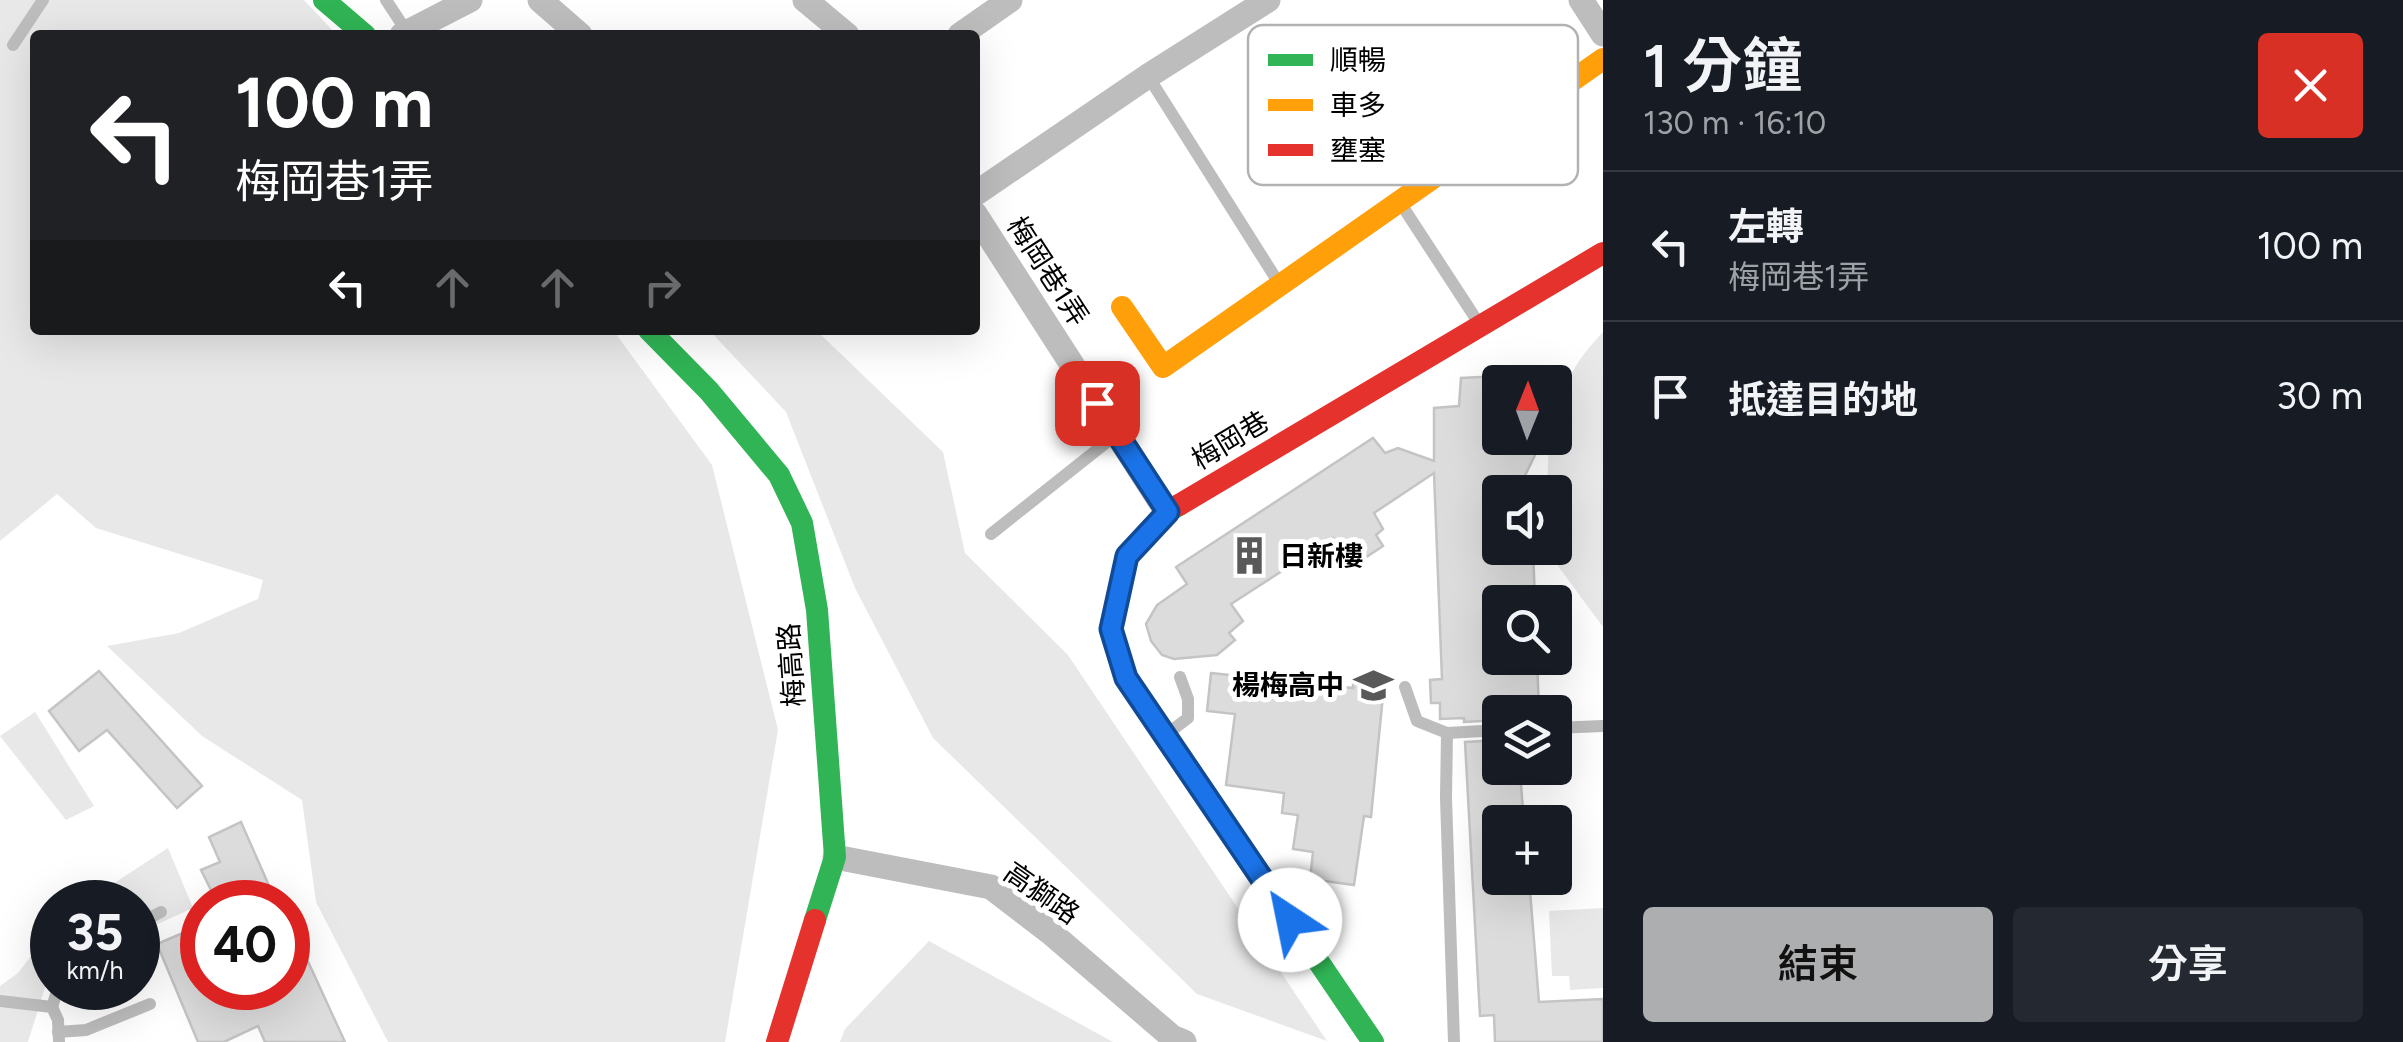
<!DOCTYPE html>
<html lang="zh-TW">
<head>
<meta charset="utf-8">
<style>
  body { margin:0; font-family:Figtree,"Noto Sans TC",sans-serif; background:#242831; color:#f1f3f6; height:100vh; display:flex; flex-direction:column; font-size:38px; white-space:nowrap }
  * { box-sizing:border-box; margin:0 }
  p { font-size:32px; color:#9ea1a6 }
  .icon { flex:none; width:55px; height:55px; fill:none; stroke:currentColor; stroke-width:2; stroke-linecap:round; stroke-linejoin:round }
  .map { position:relative; flex:1; overflow:hidden }
  .drawer { display:flex; flex-direction:column; background:#171b24; width:800px }
  .drawer>* { flex:none }
  .top-card { position:absolute; left:30px; top:30px; width:950px; height:305px; border-radius:10px; box-shadow:0 10px 40px #0002; background:#202124; color:#fff; overflow:hidden }
  .needle { width:65px; rotate:1deg }
  .controls { position:absolute; left:1482px; top:365px; display:grid; gap:20px }
  .controls a { display:grid; place-items:center; width:90px; height:90px; border-radius:10px; background:#171b24; box-shadow:0 10px 40px #0002; font-size:50px }
  .speed { position:absolute; left:30px; top:880px; display:flex; gap:20px; font-size:50px; font-weight:700; text-align:center }
  .speed>* { display:grid; place-content:center; width:130px; height:130px; border-radius:50%; background:#171b24; box-shadow:0 10px 40px #0002; line-height:1 }
  .speed small { font-size:25px; font-weight:400 }
  .speed .limit { border:15px solid #d22; background:#fff; color:#111 }
  .pin { position:absolute; display:grid; place-items:center; width:85px; height:85px; color:#fff; margin:-42px; border-radius:20px; box-shadow:0 5px 15px #0006 }
  .me { position:absolute; width:110px; margin:-55px; rotate:326deg; stroke-linejoin:round; filter:drop-shadow(0 0 8px #0008) }
  .turn { display:flex; align-items:center; gap:35px; height:210px; padding:0 40px; font-size:45px }
  .turn .icon { width:130px; height:130px; stroke-width:2.5 }
  .turn b { display:block; font-size:70px; line-height:85px }
  .lanes { display:flex; align-items:center; height:95px; padding:0 40px; background:#0003; justify-content:center; gap:50px; direction:ltr }
  .lanes .off { opacity:.35 }
  .round { display:grid; place-items:center; flex:none; width:105px; height:105px; border-radius:10px; background:#242831 }
  .headline { display:flex; align-items:center; justify-content:space-between; height:170px; padding:0 40px }
  h1 { font-size:60px; font-weight:600; line-height:75px }
  .cta { display:flex; gap:20px; margin-top:auto; padding:20px 40px }
  .cta a { flex:1; height:115px; border-radius:10px; background:#adaeaf; color:#111; font-size:40px; font-weight:600; line-height:115px; text-align:center }
  .cta a+a { background:#242831; color:#f1f3f6 }
  ul { padding:0; list-style:none }
  li { display:flex; align-items:center; gap:30px; height:150px; padding:0 40px; border-top:2px solid #363941 }
  li div { flex:1 }
  li b { display:block; font-size:38px }
  li em { font-style:normal }
  main { display:flex; flex:1; min-height:0 }
  .map>svg:first-child { display:block }
  .green { fill:#e8e8e8 }
  .building { fill:#dcdcdc; stroke:#c4c4c4; stroke-width:2.5 }
  .lines { fill:none; stroke-linecap:round; stroke-linejoin:round }
  .lane { stroke:#bdbdbd; stroke-width:12 }
  .street { stroke:#bdbdbd; stroke-width:25 }
  .fast { stroke:#30b455; stroke-width:22 }
  .slow { stroke:#ff9f0a; stroke-width:22 }
  .jam { stroke:#e5322d; stroke-width:22 }
  .route-casing { stroke:#114b97; stroke-width:25 }
  .route { stroke:#1a73e8; stroke-width:18 }
  .labels { text-anchor:middle; stroke-width:10; stroke-linejoin:round; paint-order:stroke }
  .street-label { font-size:28px; fill:#000; stroke:#fff }
  .poi-label { font-size:28px; font-weight:bold; fill:#000; stroke:#fff; text-anchor:start }
  .key { fill:#fff; stroke:#b2b2b2; stroke-width:2.5 }
  .key-label { font-size:28px; fill:#000 }
</style>
</head>
<body>
<main>
<div class="map">
<svg width="1603" height="1042" viewBox="0 0 1603 1042">
  <rect width="100%" height="100%" fill="#fff"/>
  <g class="green">
    <polygon points="0,0 304,0 337,35 35,35 35,330 613,330 712,465 778,730 725,1042 388,1042 316,902 302,800 202,736 107,646 179,633 258,599 263,580 96,528 57,494 0,541"/>
    <polygon points="709,330 816,330 943,452 965,553 1068,655 1327,1041 1197,994 933,738 855,588 786,412"/>
    <path d="M1603 332V627L1558 566 1555 492H1547L1549 438H1555C1555 395 1574 362 1603 332Z"/>
    <polygon points="35,712 94,806 66,820 0,736"/>
    <polygon points="168,848 193,908 138,933 138,902 85,902"/>
    <polygon points="1603,908 1603,988 1570,990 1569,976 1552,976 1549,911"/>
    <polygon points="52,929 52,965 28,1042 0,1042 0,986 18,973"/>
    <polygon points="929,941 1113,1042 840,1042 845,1029"/>
  </g>
  <g class="building">
    <polygon points="1500,376 1500,438 1517,438 1533,444 1535,455 1517,492 1500,492 1500,548 1533,548 1535,602 1500,602 1500,658 1537,658 1539,712 1500,712 1500,720 1464,722 1464,718 1440,719 1440,703 1431,703 1430,680 1442,679 1434,473 1374,513 1383,529 1376,535 1383,546 1353,566 1333,538 1231,604 1243,621 1229,633 1235,640 1217,655 1174,659 1162,655 1151,641 1146,624 1157,605 1187,584 1176,567 1373,438 1385,453 1398,448 1434,461 1434,408 1459,406 1461,378"/>
    <polygon points="99,671 202,786 177,808 107,730 79,751 49,711"/>
    <polygon points="1211,673 1353,688 1353,682 1384,685 1371,817 1364,816 1354,885 1310,879 1313,852 1293,849 1298,815 1282,813 1284,793 1226,785 1235,714 1207,711"/>
    <polygon points="1500,740 1500,768 1518,768 1520,772 1524,822 1500,822 1500,878 1529,878 1539,1002 1603,999 1603,1042 1495,1042 1494,1015 1480,1016 1465,742"/>
    <polygon points="241,822 263,872 276,902 217,902 201,870 220,862 209,837"/>
    <polygon points="288,918 345,1042 265,1042 258,1026 224,1042 198,1042 157,944 202,925 202,988 288,988"/>
  </g>
  <g class="lines">
    <g class="lane">
      <polyline points="386,0 407,32"/>
      <polyline points="13,45 43,0"/>
      <polyline points="1148,76 1280,285"/>
      <polyline points="1401,204 1480,325"/>
      <polyline points="991,534 1117,434"/>
      <polyline points="1405,687 1417,721 1447,733 1446,798 1454,1042"/>
      <polyline points="1555,728 1603,726"/>
      <polyline points="1447,733 1500,730"/>
      <polyline points="1167,734 1188,718 1188,699 1180,677"/>
      <polyline points="138,924 161,912"/>
      <polyline points="0,1001 52,1007 58,1020 59,1042"/>
      <polyline points="52,1007 58,988"/>
      <polyline points="58,1032 86,1030 150,1004"/>
    </g>
    <g class="street">
      <polyline points="540,0 580,35"/>
      <polyline points="805,0 847,35"/>
      <polyline points="1581,0 1603,34"/>
      <polyline points="402,35 470,0"/>
      <polyline points="960,35 1010,0"/>
      <polyline points="975,194 1148,76 1268,0"/>
      <polyline points="975,214 1167,512"/>
      <polyline points="835,857 991,887 1051,933 1172,1037 1184,1042"/>
    </g>
    <g class="fast">
      <polyline points="324,0 365,35"/>
      <polyline points="649,330 709,391 779,475 802,523 817,610 835,857 815,920"/>
      <polyline points="1179,505 1167,512 1127,556 1111,629 1126,678 1373,1042"/>
    </g>
    <polyline class="slow" points="1122,307 1163,367 1603,59"/>
    <g class="jam">
      <polyline points="1179,505 1603,253"/>
      <polyline points="777,1042 815,920"/>
    </g>
  </g>
  <g class="lines">
    <defs>
      <polyline id="route" points="1097,403 1168,512 1127,556 1111,629 1126,678 1290,920"/>
    </defs>
    <use href="#route" class="route-casing"/>
    <use href="#route" class="route"/>
  </g>
  <defs>
    <symbol id="building-bare" viewBox="-9 -9 18 18"><path d="M-4-6H4V6H1V3H-1V6H-4ZM-2.5-4.3h1.7v1.8h-1.7ZM.8-4.3h1.7v1.8H.8ZM-2.5-1h1.7V.8h-1.7ZM.8-1h1.7V.8H.8Z" fill="#595959" stroke="#fff" stroke-width="2.5" paint-order="stroke"/></symbol>
    <symbol id="school-bare" viewBox="-9 -9 18 18"><path d="M0-5L7-2L0 1L-7-2ZM-4 1L0 2.5L4 1V4Q0 6-4 4Z" fill="#595959" stroke="#fff" stroke-width="2.5" paint-order="stroke"/></symbol>
  </defs>
  <g fill-rule="evenodd">
    <use href="#building-bare" x="1222" y="528" width="55" height="55"/>
    <use href="#school-bare" x="1346" y="658" width="55" height="55"/>
  </g>
  <g class="labels">
    <g class="street-label">
      <text transform="translate(1048 271) rotate(57)" y="10">梅岡巷1弄</text>
      <text transform="translate(1230 440) rotate(-31)" y="10">梅岡巷</text>
      <text transform="translate(791 665) rotate(-94)" y="10">梅高路</text>
      <text transform="translate(1042 893) rotate(35)" y="10">高獅路</text>
    </g>
    <g class="poi-label">
      <text x="1279" y="566">日新樓</text>
      <text x="1344" y="695" text-anchor="end">楊梅高中</text>
    </g>
  </g>
  <rect x="1248" y="25" width="330" height="160" rx="15" class="key"/>
  <rect x="1268" y="54" width="45" height="12" fill="#30b455"/>
  <rect x="1268" y="99" width="45" height="12" fill="#ff9f0a"/>
  <rect x="1268" y="144" width="45" height="12" fill="#e5322d"/>
  <g class="key-label">
    <text x="1330" y="70">順暢</text>
    <text x="1330" y="115">車多</text>
    <text x="1330" y="160">壅塞</text>
  </g>
</svg>
<div class="controls">
<a><svg class="needle" viewBox="-14 -14 28 28"><path d="M0-13l5 13h-10z" fill="#e53935"/><path d="M0 13l5-13h-10z" fill="#9ea1a6"/></svg></a>
<a><svg class="icon" aria-label="sound" viewBox="0 0 24 24"><path d="M4 9h4l5-4v14l-5-4H4zM17 9q2 3 0 6"/></svg></a>
<a><svg class="icon" aria-label="search" viewBox="0 0 24 24"><circle cx="10" cy="10" r="6"/><path d="M15 15l6 6"/></svg></a>
<a><svg class="icon" aria-label="layers" viewBox="0 0 24 24"><path d="M12 4l9 5-9 5-9-5zM3 14l9 5 9-5"/></svg></a>
<a>+</a>
</div>
<div class="speed"><div>35<small>km/h</small></div><div class="limit">40</div></div>
<div class="pin" style="left:1097px;top:403px;background:#d93025"><svg class="icon" aria-label="arrive" viewBox="0 0 24 24"><path d="M6 21V4h12l-3 4 3 4H6"/></svg></div>
<svg class="me" style="left:1290px;top:920px" viewBox="-20 -20 40 40"><circle r="19" fill="#fff"/><path d="M0-13L10 11 0 6-10 11z" fill="#1a73e8"/></svg>
<div class="top-card">
<div class="turn"><svg class="icon" aria-label="left" viewBox="0 0 24 24"><path d="M17 20v-9H6M10 6l-5 5 5 5"/></svg><div><b>100 m</b>梅岡巷1弄</div></div>
<div class="lanes"><svg class="icon" aria-label="left" viewBox="0 0 24 24"><path d="M17 20v-9H6M10 6l-5 5 5 5"/></svg><svg class="icon off" aria-label="ahead" viewBox="0 0 24 24"><path d="M12 20V5M6 11l6-6 6 6"/></svg><svg class="icon off" aria-label="ahead" viewBox="0 0 24 24"><path d="M12 20V5M6 11l6-6 6 6"/></svg><svg class="icon off" aria-label="right" viewBox="0 0 24 24"><path d="M7 20v-9h11M14 6l5 5-5 5"/></svg></div>
</div>
</div>
<section class="drawer">
<div class="headline"><div><h1>1 分鐘</h1><p>130 m · 16:10</p></div><a class="round" style="background:#d93025;color:#fff"><svg class="icon" aria-label="close" viewBox="0 0 24 24"><path d="M6 6l12 12M18 6L6 18"/></svg></a></div>
<ul>
<li><svg class="icon" aria-label="left" viewBox="0 0 24 24"><path d="M17 20v-9H6M10 6l-5 5 5 5"/></svg><div><b>左轉</b><p>梅岡巷1弄</p></div><em>100 m</em></li>
<li><svg class="icon" aria-label="arrive" viewBox="0 0 24 24"><path d="M6 21V4h12l-3 4 3 4H6"/></svg><div><b>抵達目的地</b></div><em>30 m</em></li>
</ul>
<div class="cta"><a>結束</a><a>分享</a></div>
</section>
</main>
</body>
</html>
